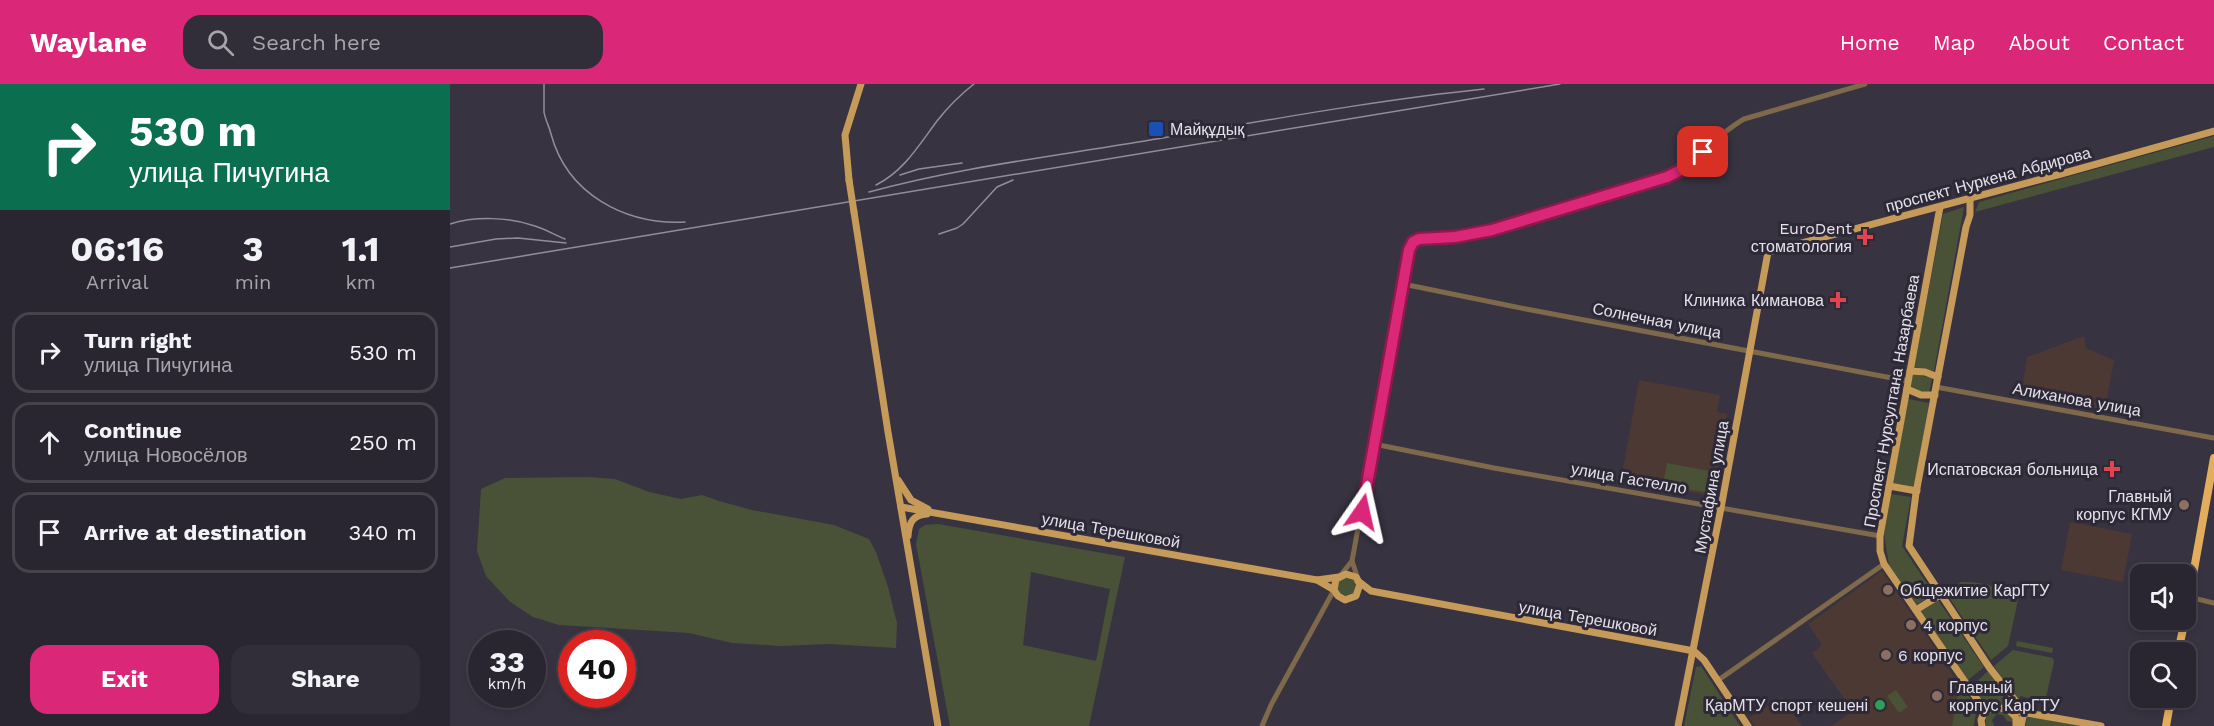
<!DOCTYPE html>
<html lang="en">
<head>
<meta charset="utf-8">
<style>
  body { margin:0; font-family:"Work Sans",sans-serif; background:#322e39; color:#f1f3f6; height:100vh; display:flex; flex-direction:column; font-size:22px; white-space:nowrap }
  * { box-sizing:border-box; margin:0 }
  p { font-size:20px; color:#a5a5ab }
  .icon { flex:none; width:33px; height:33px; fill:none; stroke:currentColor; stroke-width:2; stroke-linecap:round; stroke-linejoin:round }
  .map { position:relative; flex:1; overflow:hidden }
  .details { display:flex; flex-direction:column; background:#2a2631; width:450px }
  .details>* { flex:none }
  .guide { background:#0b6e4f; color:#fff; overflow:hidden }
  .tools { position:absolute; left:1680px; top:480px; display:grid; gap:12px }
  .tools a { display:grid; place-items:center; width:66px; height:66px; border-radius:12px; background:#2a2631; box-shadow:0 3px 9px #0003,0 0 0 2px #46434d; font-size:30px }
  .speed { position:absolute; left:18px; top:546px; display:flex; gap:12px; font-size:30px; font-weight:700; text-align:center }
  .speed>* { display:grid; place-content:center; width:78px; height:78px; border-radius:50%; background:#2a2631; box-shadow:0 3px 9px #0003,0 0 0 2px #46434d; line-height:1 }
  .speed small { font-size:15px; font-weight:400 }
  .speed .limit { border:9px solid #d22; background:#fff; color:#111 }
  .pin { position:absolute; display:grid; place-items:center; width:51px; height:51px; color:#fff; margin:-26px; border-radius:12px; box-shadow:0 3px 9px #0006 }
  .me { position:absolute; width:66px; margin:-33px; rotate:11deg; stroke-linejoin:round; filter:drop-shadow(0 0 4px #0008) }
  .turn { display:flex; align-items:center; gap:21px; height:126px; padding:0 30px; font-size:27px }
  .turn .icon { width:78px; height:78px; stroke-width:2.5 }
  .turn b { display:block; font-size:42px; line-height:51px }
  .eta { display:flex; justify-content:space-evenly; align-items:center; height:102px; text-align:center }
  .eta b { font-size:36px; font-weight:700; line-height:42px }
  .cta { display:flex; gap:12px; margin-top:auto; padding:12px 30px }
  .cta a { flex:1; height:69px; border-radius:18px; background:#db2777; color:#fff; font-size:24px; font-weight:700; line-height:69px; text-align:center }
  .cta a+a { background:#322e39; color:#f1f3f6 }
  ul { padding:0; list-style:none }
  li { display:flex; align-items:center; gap:18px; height:81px; margin:0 12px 9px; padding:0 18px; border:3px solid #46434d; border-radius:18px }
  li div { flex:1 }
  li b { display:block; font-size:22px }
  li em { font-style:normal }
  header { display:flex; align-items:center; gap:36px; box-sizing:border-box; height:84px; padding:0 30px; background:#db2777; color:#fff }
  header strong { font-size:28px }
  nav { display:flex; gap:33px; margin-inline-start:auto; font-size:21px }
  .search { width:420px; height:54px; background:#322e39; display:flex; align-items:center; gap:15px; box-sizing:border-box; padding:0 21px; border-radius:18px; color:#a5a5ab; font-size:22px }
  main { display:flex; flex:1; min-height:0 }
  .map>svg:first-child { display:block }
  .education { fill:#4c3933 }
  .green { fill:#495237; fill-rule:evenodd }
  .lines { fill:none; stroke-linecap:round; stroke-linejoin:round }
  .minor { stroke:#7f694b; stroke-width:5 }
  .major { stroke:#c69a59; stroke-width:7 }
  .highway { stroke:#e2ad5d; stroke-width:8 }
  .rail { stroke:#918e99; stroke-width:1.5 }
  .major-bridge { stroke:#c69a59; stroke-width:7 }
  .route-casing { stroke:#8e194d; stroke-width:15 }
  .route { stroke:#db2777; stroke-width:10 }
  .transit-dot { fill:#1a4fb4; stroke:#2e2937; stroke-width:2 }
  .health-dot { fill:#e0444e; stroke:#2e2937; stroke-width:2 }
  .education-dot { fill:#8d6e63; stroke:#2e2937; stroke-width:2 }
  .leisure-dot { fill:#2e9e5b; stroke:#2e2937; stroke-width:2 }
  .labels { text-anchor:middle; stroke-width:6; stroke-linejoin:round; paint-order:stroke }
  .poi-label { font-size:16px; fill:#e4e1ea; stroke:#2e2937; text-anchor:start }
  .street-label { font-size:16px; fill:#e4e1ea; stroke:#2e2937 }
</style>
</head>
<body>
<header>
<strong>Waylane</strong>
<div class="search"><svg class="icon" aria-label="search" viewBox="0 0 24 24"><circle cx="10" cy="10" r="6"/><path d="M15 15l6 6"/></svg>Search here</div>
<nav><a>Home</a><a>Map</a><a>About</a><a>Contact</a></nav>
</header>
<main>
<section class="details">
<div class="guide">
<div class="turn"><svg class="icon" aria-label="right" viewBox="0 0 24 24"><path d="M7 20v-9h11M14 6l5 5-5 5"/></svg><div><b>530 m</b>улица Пичугина</div></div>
</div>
<div class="eta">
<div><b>06:16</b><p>Arrival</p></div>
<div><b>3</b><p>min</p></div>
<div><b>1.1</b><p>km</p></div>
</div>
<ul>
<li><svg class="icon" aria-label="right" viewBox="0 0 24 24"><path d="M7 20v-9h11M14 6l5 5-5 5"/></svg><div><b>Turn right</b><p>улица Пичугина</p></div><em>530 m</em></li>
<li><svg class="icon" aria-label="ahead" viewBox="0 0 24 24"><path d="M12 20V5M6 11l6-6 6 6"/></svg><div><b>Continue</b><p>улица Новосёлов</p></div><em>250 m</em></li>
<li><svg class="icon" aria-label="arrive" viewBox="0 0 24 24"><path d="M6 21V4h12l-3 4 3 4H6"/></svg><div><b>Arrive at destination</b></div><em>340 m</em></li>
</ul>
<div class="cta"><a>Exit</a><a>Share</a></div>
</section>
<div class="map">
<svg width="1764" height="642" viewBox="0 0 1764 642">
  <rect width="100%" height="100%" fill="#383341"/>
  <g class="education">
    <polygon points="1634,252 1636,264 1664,276 1655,326 1571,312 1577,273"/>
    <polygon points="1189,296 1270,311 1267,328 1277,330 1263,412 1171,396"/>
    <polygon points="1620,438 1682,450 1673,498 1611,486"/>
    <polygon points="1432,487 1527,626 1524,642 1381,642 1403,627 1362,569 1372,561 1358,540"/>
    <polygon points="1332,613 1352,642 1305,642 1299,634"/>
  </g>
  <g class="green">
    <polygon points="1764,52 1764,63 1525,128 1529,118"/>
    <polygon points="1514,123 1484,287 1464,283 1493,130"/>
    <polygon points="1463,290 1482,294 1479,309 1460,305"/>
    <polygon points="1458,315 1479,319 1464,404 1443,400"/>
    <polygon points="1217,379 1264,388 1260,409 1213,401"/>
    <polygon points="138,393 165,395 199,408 231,415 252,411 269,417 302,426 384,441 419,455 426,468 438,503 447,539 446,564 379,560 331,562 282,559 239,549 109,541 83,533 59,517 36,492 27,467 31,405 55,394"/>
    <polygon points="1441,410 1461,413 1452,462 1484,510 1466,521 1439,481 1434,450"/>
    <path d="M488 440 675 473 639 642H500L466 460 469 445 475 441ZM581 488 660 505 646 577 573 561Z"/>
    <circle cx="897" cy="503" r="10"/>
    <path d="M1511 498C1531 497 1553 503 1568 516L1558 562 1541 576 1496 509Z"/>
    <polygon points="1488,516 1534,583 1518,596 1470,528"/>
    <polygon points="1567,557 1603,564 1602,569 1566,562"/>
    <polygon points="1563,566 1603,574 1604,578 1595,618 1570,612 1569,615 1567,615 1544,582"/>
    <polygon points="1251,582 1290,642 1234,642 1246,583"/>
    <polygon points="1538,587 1557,613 1557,621 1533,617 1522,602"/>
    <polygon points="1512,602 1527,624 1523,642 1502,642 1509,604"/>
    <polygon points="1446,606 1458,623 1449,629 1437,612"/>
    <path d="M1543 627C1552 628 1561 628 1563 638L1557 637 1553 631 1547 630 1542 636 1544 642H1536L1535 633Z"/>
    <polygon points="1577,632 1629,642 1575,642"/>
  </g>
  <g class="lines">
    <g class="minor">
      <polyline points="953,200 1076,225 1458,297"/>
      <polyline points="1486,303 1764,354"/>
      <polyline points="924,360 1044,384 1430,452"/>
      <polyline points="890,492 902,477"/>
      <path d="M908 495 902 477 959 166 963 158 969 155 1005 153 1042 146 1217 93C1246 78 1266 51 1294 35L1415 0"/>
      <polyline points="1739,513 1764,519"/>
      <polyline points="1267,597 1434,480"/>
      <polyline points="812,642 821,621 884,506"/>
    </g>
    <g class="major">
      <polyline points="399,96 395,51 411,0"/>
      <polyline points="1520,114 1520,131 1516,143 1466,409 1459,462 1539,583 1574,628 1571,642"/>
      <polyline points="1490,123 1430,452 1430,467 1434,480 1531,621 1534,629"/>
      <polyline points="404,128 438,348 488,642"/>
      <polyline points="1460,287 1475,288 1488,293"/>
      <polyline points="1457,305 1471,311 1485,311"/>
      <polyline points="448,396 461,416 478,425"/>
      <polyline points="1439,402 1467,407"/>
      <polyline points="451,423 867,496 884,506 888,512 895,516 906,512 910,500 906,493 896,490 886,495 884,506"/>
      <path d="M458 452C459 438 463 431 477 430"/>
      <polyline points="867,496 889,493"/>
      <polyline points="908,497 921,507 1244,567 1254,576 1298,642"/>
      <polyline points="1466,526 1490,511"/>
      <polyline points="1554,625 1651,642"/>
      <polyline points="1228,642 1271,424 1318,168 1611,90 1764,47"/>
      <path d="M1532 642 1531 636 1534 629C1544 620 1559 623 1566 634V642"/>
    </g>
    <g class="highway">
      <polyline points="1736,530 1764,374"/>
      <polyline points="1728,568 1735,536"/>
      <polyline points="1716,642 1721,614"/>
    </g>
    <g class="rail">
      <path d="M94 0C94 9 94 19 94 28 95 35 99 42 101 50 117 110 175 141 235 138"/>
      <polyline points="450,91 469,85 512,79"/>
      <path d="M426 101C454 87 469 61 487 37 498 23 510 11 524 0"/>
      <path d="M419 108C507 84 598 73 688 58 803 39 918 17 1034 5"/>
      <path d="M0 140C25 132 59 133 85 142 95 145 105 151 115 155"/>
      <polyline points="489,150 507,144 513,140 547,103 563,96"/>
      <polyline points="0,163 46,155 68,154 116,159"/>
      <polyline points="0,184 1110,0"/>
    </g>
    <polyline class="major-bridge" points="399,96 404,128"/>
  </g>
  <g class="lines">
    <defs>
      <polyline id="route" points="912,428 959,166 963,158 969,155 1005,153 1042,146 1217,93 1229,87 1253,68"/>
    </defs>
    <use href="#route" class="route-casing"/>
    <use href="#route" class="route"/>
  </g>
  <rect class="transit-dot" x="698" y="37" width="16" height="16" rx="3"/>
  <g class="health-dot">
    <path d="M1412 144h6v6h6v6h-6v6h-6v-6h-6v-6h6z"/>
    <path d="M1385 207h6v6h6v6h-6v6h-6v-6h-6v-6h6z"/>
    <path d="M1659 376h6v6h6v6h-6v6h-6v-6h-6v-6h6z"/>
  </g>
  <g class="education-dot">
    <circle cx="1734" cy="421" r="6"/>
    <circle cx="1438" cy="506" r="6"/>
    <circle cx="1461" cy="541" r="6"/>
    <circle cx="1436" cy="571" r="6"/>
    <circle cx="1487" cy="612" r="6"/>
  </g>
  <circle class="leisure-dot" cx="1430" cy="621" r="6"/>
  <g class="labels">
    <g class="poi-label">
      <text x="720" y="51">Майқұдық</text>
      <text x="1402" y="150" text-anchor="end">EuroDent<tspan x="1402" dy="18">стоматология</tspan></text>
      <text x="1374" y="222" text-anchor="end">Клиника Киманова</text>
      <text x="1648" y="391" text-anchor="end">Испатовская больница</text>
      <text x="1722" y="418" text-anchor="end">Главный<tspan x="1722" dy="18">корпус КГМУ</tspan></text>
      <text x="1450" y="512">Общежитие КарГТУ</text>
      <text x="1473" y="547">4 корпус</text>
      <text x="1448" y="577">6 корпус</text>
      <text x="1499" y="609">Главный<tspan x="1499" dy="18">корпус КарГТУ</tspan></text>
      <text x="1418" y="627" text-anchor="end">ҚарМТУ спорт кешені</text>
    </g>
    <g class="street-label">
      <text transform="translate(1538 95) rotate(-15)" y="6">проспект Нуркена Абдирова</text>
      <text transform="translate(1207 236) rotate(11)" y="6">Солнечная улица</text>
      <text transform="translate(1627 315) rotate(10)" y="6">Алиханова улица</text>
      <text transform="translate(1441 317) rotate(-80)" y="6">Проспект Нурсултана Назарбаева</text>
      <text transform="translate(1179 394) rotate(10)" y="6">улица Гастелло</text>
      <text transform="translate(1261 403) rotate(-80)" y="6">Мустафина улица</text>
      <text transform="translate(661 446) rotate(10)" y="6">улица Терешковой</text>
      <text transform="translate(1138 534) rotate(10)" y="6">улица Терешковой</text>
    </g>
  </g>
</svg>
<div class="tools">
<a><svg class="icon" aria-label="sound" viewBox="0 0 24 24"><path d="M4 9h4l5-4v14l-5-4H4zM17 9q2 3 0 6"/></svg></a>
<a><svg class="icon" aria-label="search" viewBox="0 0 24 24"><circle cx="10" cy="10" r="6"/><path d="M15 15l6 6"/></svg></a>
</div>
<div class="speed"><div>33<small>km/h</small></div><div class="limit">40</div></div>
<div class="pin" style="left:1253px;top:68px;background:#d93025"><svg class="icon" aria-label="arrive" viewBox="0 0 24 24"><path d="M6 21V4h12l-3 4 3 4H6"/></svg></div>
<svg class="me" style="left:912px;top:428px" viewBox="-20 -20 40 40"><path d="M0-17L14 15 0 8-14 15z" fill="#db2777" stroke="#fff" stroke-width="4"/></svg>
</div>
</main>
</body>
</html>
